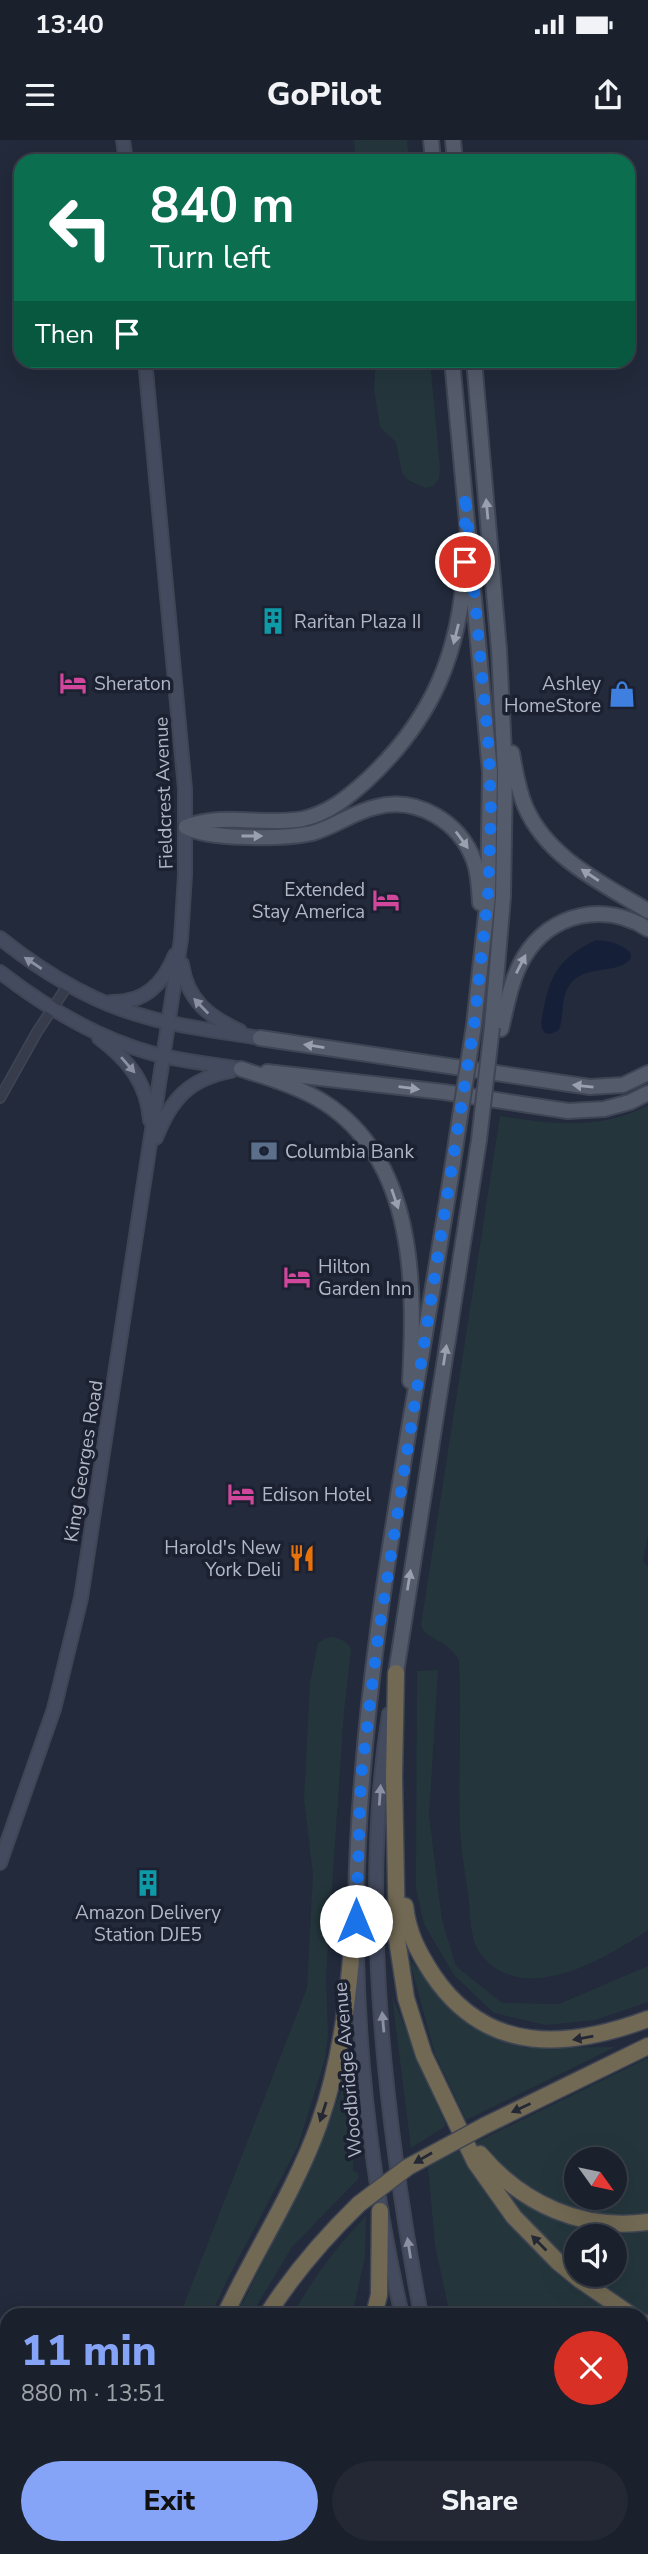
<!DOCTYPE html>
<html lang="en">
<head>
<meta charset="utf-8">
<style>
  body { margin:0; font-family:"Nunito Sans",sans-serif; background:#232834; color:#f1f3f6; height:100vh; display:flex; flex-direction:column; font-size:26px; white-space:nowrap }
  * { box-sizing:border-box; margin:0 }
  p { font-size:23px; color:#9fa3a9 }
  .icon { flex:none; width:38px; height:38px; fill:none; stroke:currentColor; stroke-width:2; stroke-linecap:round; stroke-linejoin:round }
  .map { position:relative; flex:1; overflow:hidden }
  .sheet { position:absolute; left:0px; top:2168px; width:649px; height:247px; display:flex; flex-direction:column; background:#1a202c; border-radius:21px 21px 0 0; box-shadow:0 7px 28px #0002,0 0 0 2px #383e48 }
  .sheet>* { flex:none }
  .top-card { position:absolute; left:14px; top:14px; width:621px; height:214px; border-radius:21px; box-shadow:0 7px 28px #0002,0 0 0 2px #383e48; background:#0b6e4f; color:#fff; overflow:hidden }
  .needle { width:46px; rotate:123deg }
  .controls { position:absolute; left:564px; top:2007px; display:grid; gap:14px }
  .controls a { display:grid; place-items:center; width:63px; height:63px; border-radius:50%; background:#1a202c; box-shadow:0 7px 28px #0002,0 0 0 2px #383e48; font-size:35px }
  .pin { position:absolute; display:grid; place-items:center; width:60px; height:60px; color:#fff; margin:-30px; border:4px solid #fff; border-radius:50%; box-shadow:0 2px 7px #0007 }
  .me { position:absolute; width:77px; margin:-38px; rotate:0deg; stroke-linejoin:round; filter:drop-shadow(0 0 5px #0008) }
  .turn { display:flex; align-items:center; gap:24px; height:147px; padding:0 21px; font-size:32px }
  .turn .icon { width:91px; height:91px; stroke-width:2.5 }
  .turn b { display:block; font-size:49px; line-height:60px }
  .then { display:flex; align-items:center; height:66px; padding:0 21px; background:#0003; gap:14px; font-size:26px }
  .round { display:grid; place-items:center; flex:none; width:74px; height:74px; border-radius:37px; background:#232834 }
  .headline { display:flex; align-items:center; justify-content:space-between; height:119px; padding:0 21px }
  h1 { font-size:42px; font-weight:800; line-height:52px; color:#85a4f8 }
  .primary-button { display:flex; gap:14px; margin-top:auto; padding:14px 21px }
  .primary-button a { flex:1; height:80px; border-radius:42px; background:#85a4f8; color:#111; font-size:28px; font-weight:800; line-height:80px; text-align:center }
  .primary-button a+a { background:#232834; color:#f1f3f6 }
  .status { display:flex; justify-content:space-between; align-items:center; height:49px; padding:0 35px; background:#1a202c; direction:ltr }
  .status svg { height:19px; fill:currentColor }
  header { display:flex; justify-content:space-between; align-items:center; height:91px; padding:0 21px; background:#1a202c; font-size:32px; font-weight:800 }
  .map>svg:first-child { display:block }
  .green { fill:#24363c; fill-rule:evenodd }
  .water { fill:#152038 }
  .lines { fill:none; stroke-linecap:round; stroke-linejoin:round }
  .street-casing { stroke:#3f4554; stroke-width:12 }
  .secondary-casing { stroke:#3f4554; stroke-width:16 }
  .primary-casing { stroke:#3f4554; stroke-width:18 }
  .highway-casing { stroke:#3e4453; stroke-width:19 }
  .street { stroke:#363c4b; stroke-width:9 }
  .secondary { stroke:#444b5e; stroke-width:12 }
  .primary { stroke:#545b6b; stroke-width:14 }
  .highway { stroke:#716953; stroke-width:16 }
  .primary-bridge-casing { stroke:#3f4554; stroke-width:18; stroke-linecap:butt }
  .highway-bridge-casing { stroke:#3e4453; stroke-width:19; stroke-linecap:butt }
  .primary-bridge { stroke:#545b6b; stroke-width:14 }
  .highway-bridge { stroke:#716953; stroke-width:16 }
  .oneway { fill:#9aa0b0 }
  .oneway2 { fill:#8b91a2 }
  .oneway3 { fill:#242834 }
  .route { stroke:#1a73e8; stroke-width:12; stroke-dasharray:0 21.6 }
  .labels { text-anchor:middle; stroke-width:7; stroke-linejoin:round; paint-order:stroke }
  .poi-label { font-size:19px; fill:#b1b7c7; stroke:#1b2130; text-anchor:start }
  .street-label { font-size:19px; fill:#b1b7c7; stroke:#1b2130 }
</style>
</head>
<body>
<div class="status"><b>13:40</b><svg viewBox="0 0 49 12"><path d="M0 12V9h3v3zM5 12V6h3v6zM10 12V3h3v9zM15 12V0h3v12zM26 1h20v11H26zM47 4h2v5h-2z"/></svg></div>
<header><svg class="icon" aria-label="menu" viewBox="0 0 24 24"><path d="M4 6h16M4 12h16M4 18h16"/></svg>GoPilot<svg class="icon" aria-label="share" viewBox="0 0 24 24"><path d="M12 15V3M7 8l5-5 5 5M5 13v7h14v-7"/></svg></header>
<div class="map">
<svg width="648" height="2414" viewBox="0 0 648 2414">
  <rect width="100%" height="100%" fill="#222a3b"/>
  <g class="green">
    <polygon points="354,0 407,0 409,21 356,21"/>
    <polygon points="376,221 430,221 440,327 439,339 433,346 426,348 408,340 402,333 396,302 380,287 374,248"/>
    <path d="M648 965V1395L643 1421 648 1427V1790C605 1819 522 1869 480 1813 470 1800 471 1777 469 1761 466 1737 461 1712 460 1687 458 1631 462 1576 459 1521 450 1500 425 1500 421 1485L500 976C551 984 601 991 648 965Z"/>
    <path d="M333 1497C342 1500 348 1501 351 1510L344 1571 326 1836 328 1895 325 1919 298 2006 227 2140 211 2175H180L307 1848 313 1734 304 1660 310 1543 318 1503 326 1498Z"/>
    <polygon points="438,1530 429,1675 442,1780 456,1826 502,1863 559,1864 648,1826 648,1862 595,1880 546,1885 494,1873 454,1835 424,1784 416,1748 417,1531"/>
    <polygon points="409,1819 469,1886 525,1908 615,1907 466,1980 435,1914"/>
    <polygon points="392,1856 446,1986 411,2008"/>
    <path d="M648 1918V2224L642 2218V2175H450L435 2105 428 2026ZM576 2020H614V2058H576ZM576 2096H614V2135H576Z"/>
    <polygon points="352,1923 353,2031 358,2033 359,2038 292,2107 251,2175 237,2175 322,2000"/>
    <path d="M366 2076 365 2117 352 2175H292C313 2139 337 2106 366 2076Z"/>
    <polygon points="291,2408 445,2408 448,2414 288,2414"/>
  </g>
  <path class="water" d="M596 800C609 801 620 803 630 812L631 818C619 836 584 822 568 847 561 859 564 876 559 890L551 894 545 893C539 886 542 877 544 867 551 831 563 816 596 800Z"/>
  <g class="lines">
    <defs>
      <polyline id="street" points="0,958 37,892 68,845"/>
      <g id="secondary">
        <polyline points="123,0 126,21"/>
        <path d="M0 798C45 834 94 864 150 878 186 888 224 892 260 898"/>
        <path d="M182 824C187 860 209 877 240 891"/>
        <path d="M0 832C44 866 97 898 151 913 180 921 211 924 241 929"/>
        <path d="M111 862C145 863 163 844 175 815"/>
        <path d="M99 898C128 920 147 942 150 980"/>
        <path d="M156 998C171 959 189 939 231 931"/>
        <path d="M389 1574C359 1765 386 1986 421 2175"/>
        <polyline points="0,1723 54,1569 81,1458 181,799 185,735 185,649 145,220"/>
        <path d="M357 1819C360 1939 375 2058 402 2175"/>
        <polyline points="470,2408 472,2414"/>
      </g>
      <g id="primary">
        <polyline points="431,0 433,21"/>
        <polyline points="453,0 455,21"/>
        <polyline points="452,220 490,632 488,756 474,885"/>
        <polyline points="474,220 499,510 505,633 503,757 492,887"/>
        <path d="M512 613C515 631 518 649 525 666 547 718 602 743 648 771"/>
        <path d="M186 687C223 672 264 686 303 679 329 673 347 658 366 641 433 579 460 513 465 423"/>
        <path d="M186 687C208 700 286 699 312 693 334 687 353 672 376 667 417 656 460 682 474 721 479 734 479 749 480 763"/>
        <path d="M501 889C507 865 511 839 524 817 551 772 606 762 648 789"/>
        <polyline points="260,898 590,947 623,945 648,933"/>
        <path d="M241 929C269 938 300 947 325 963 416 1022 415 1145 410 1241"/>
        <polyline points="267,932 444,952 568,971 604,969 630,962 648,953"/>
        <polyline points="396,1533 479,1000"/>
        <path d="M356 1760C361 1503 420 1250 457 996"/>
      </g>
      <g id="highway">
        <polyline points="396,1533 394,1637 397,1799 406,1858 424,1915 475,2022 514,2077 558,2122 580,2140 631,2175"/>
        <path d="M405 1766C408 1793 418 1812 433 1835 487 1915 567 1909 648 1879"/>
        <polyline points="484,1986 648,1906"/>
        <path d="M480 2014C522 2064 582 2091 648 2082"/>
        <path d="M225 2175C255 2111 295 2051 319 1984 345 1911 350 1836 356 1760"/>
        <path d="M267 2175C293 2134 324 2098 359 2064"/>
        <polyline points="374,2175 379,2155 380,2071"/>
        <polyline points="642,2182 648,2185"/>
        <polyline points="642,2233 648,2239"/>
        <polyline points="642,2349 648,2341"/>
        <polyline points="642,2385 648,2380"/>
        <polyline points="181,2408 181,2414"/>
        <polyline points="460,2408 463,2414"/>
        <polyline points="488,2408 489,2412"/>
        <polyline points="202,2414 203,2408"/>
        <polyline points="218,2414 218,2408"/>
        <polyline points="242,2414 244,2408"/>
        <polyline points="270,2414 272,2408"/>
        <polyline points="583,2414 589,2408"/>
        <polyline points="608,2414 615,2408"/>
      </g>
    </defs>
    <use href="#street" class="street-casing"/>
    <use href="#secondary" class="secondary-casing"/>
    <use href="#primary" class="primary-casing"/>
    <use href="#highway" class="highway-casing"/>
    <use href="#street" class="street"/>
    <use href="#secondary" class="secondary"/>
    <use href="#primary" class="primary"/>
    <use href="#highway" class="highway"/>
    <defs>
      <g id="primary-bridge">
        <polyline points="457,996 474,885"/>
        <polyline points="479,1000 492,887"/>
      </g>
      <polyline id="highway-bridge" points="359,2064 408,2027 484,1986"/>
    </defs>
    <use href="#primary-bridge" class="primary-bridge-casing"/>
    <use href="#highway-bridge" class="highway-bridge-casing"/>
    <use href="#primary-bridge" class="primary-bridge"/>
    <use href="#highway-bridge" class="highway-bridge"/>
  </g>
  <defs><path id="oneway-solid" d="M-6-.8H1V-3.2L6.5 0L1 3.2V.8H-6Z" transform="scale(1.75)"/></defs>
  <g class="oneway">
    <use href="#oneway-solid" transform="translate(487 369) rotate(-95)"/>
    <use href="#oneway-solid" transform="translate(456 494) rotate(104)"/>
    <use href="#oneway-solid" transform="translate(252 696)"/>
    <use href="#oneway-solid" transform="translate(462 700) rotate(54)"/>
    <use href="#oneway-solid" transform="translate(590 735) rotate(-147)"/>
    <use href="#oneway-solid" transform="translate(521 824) rotate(-63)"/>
    <use href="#oneway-solid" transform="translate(314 906) rotate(-171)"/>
    <use href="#oneway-solid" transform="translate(583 946) rotate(-174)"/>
    <use href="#oneway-solid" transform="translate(409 948) rotate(7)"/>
    <use href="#oneway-solid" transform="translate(395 1059) rotate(71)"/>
    <use href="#oneway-solid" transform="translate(445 1215) rotate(-81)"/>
    <use href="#oneway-solid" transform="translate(409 1440) rotate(-81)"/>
  </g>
  <g class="oneway2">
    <use href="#oneway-solid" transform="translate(33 823) rotate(-146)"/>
    <use href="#oneway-solid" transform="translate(201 866) rotate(-134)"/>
    <use href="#oneway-solid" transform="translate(128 925) rotate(49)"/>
    <use href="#oneway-solid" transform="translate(380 1655) rotate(-86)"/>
    <use href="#oneway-solid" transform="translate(383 1882) rotate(-95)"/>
    <use href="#oneway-solid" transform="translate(409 2108) rotate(-99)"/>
  </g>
  <g class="oneway3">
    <use href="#oneway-solid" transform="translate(583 1898) rotate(170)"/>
    <use href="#oneway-solid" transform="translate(521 1968) rotate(155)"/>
    <use href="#oneway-solid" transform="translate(323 1972) rotate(108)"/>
    <use href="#oneway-solid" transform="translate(423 2018) rotate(150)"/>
    <use href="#oneway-solid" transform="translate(539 2103) rotate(-135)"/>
  </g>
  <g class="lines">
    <polyline class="route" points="356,1781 361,1638 377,1504 474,885 488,756 491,673 489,611 465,353 465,422"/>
  </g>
  <defs>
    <symbol id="building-bare" viewBox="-9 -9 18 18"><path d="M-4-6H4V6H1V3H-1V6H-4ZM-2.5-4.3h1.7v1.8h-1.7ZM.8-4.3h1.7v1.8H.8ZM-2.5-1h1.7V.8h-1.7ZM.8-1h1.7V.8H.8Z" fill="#0f9aa8" stroke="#1b2130" stroke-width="2.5" paint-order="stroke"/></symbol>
    <symbol id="hotel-bare" viewBox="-9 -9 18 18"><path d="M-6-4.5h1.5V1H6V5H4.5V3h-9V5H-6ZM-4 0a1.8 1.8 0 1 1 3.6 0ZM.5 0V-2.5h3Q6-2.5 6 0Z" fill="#d1479c" stroke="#1b2130" stroke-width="2.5" paint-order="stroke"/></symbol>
    <symbol id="shop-bare" viewBox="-9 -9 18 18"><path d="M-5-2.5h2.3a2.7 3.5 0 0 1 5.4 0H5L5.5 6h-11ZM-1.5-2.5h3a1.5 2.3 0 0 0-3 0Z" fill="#3f7fe0" stroke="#1b2130" stroke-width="2.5" paint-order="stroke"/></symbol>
    <symbol id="bank-bare" viewBox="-9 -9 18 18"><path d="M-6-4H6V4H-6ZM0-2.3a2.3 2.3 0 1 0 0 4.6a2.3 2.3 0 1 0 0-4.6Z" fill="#5c6f8a" stroke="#1b2130" stroke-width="2.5" paint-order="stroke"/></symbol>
    <symbol id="restaurant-bare" viewBox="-9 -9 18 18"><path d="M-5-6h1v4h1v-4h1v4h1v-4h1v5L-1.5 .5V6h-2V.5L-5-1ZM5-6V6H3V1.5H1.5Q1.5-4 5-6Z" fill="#e8710a" stroke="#1b2130" stroke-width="2.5" paint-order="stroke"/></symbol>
  </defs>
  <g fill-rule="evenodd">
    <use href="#building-bare" x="254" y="462" width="38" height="38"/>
    <use href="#hotel-bare" x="54" y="524" width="38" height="38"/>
    <use href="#shop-bare" x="603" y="535" width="38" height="38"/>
    <use href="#hotel-bare" x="367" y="741" width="38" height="38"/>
    <use href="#bank-bare" x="245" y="992" width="38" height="38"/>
    <use href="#hotel-bare" x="278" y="1118" width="38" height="38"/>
    <use href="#hotel-bare" x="222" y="1335" width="38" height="38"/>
    <use href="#restaurant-bare" x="283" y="1399" width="38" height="38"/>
    <use href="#building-bare" x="129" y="1724" width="38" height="38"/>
  </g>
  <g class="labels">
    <g class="poi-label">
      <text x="294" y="488">Raritan Plaza II</text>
      <text x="94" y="550">Sheraton</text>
      <text x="601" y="550" text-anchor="end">Ashley<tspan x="601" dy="22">HomeStore</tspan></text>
      <text x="365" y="756" text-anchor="end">Extended<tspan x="365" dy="22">Stay America</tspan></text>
      <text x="285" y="1018">Columbia Bank</text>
      <text x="318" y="1133">Hilton<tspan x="318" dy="22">Garden Inn</tspan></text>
      <text x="262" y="1361">Edison Hotel</text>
      <text x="281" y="1414" text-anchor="end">Harold's New<tspan x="281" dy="22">York Deli</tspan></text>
      <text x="148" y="1779" text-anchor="middle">Amazon Delivery<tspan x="148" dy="22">Station DJE5</tspan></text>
    </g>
    <g class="street-label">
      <text transform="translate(163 653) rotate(-92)" y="7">Fieldcrest Avenue</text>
      <text transform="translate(83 1321) rotate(-81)" y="7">King Georges Road</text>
      <text transform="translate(347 1930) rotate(-95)" y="7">Woodbridge Avenue</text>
    </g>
  </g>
</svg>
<div class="controls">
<a><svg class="needle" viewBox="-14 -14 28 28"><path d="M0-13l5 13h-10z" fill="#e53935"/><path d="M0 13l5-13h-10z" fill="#9fa3a9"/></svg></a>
<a><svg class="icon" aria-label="sound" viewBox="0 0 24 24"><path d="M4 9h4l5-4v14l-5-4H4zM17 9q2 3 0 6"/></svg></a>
</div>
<div class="pin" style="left:465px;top:422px;background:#d93025"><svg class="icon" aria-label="arrive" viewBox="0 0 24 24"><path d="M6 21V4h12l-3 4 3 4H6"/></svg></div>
<svg class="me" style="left:356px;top:1781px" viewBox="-20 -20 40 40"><circle r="19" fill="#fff"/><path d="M0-13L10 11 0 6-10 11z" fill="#1a73e8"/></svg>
<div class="top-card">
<div class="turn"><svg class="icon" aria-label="left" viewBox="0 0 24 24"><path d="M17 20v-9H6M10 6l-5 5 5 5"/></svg><div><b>840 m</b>Turn left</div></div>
<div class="then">Then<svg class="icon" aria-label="arrive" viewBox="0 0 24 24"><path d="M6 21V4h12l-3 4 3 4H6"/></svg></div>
</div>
<section class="sheet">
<div class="headline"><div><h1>11 min</h1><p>880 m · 13:51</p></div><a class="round" style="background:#d93025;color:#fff"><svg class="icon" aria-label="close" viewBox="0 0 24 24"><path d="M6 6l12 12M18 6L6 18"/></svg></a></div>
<div class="primary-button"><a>Exit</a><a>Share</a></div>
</section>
</div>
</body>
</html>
